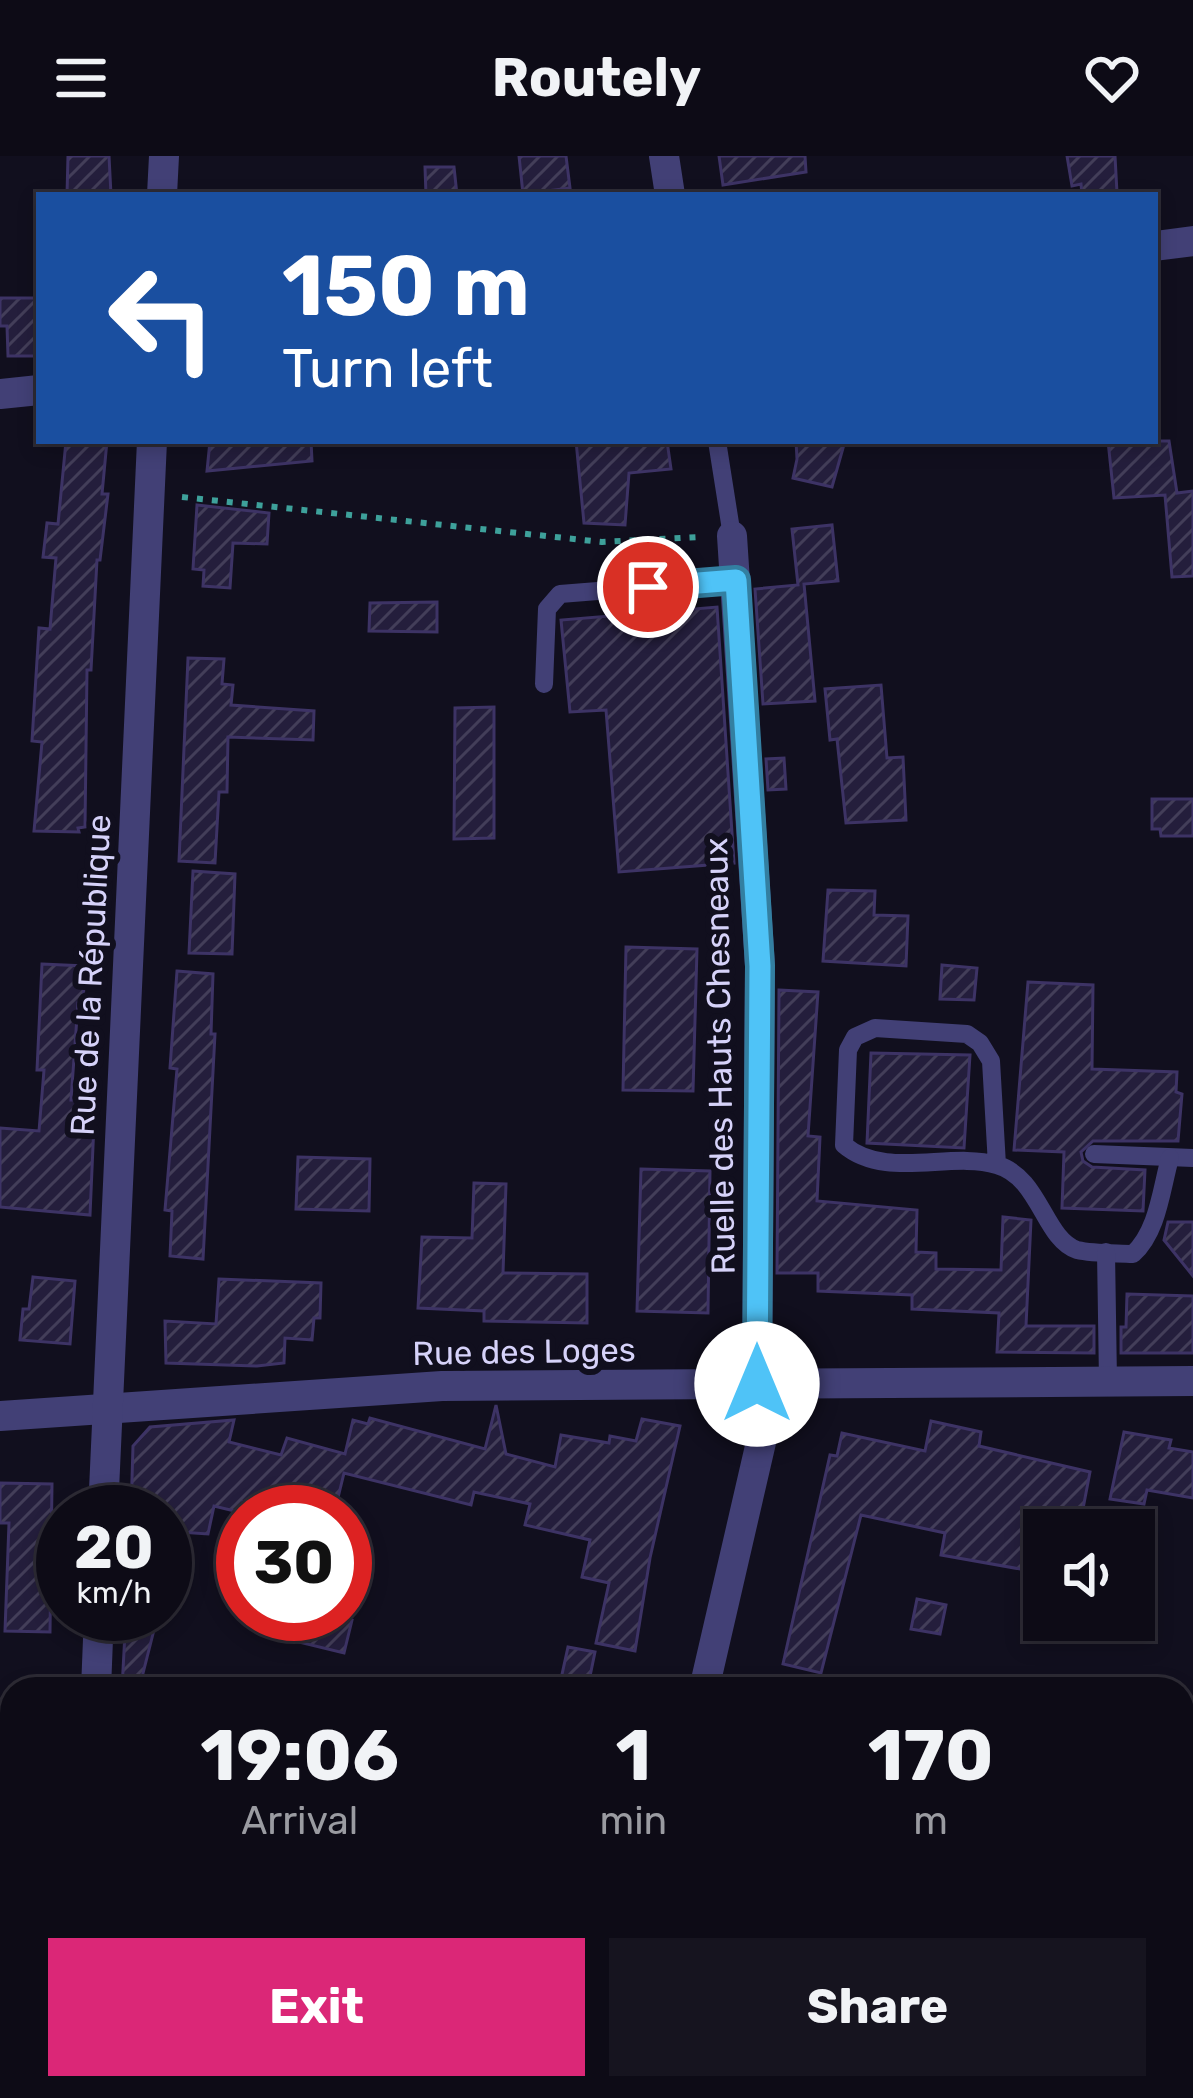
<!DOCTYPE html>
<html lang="en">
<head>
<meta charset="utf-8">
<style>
  body { margin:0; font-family:Rubik,sans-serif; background:#16141f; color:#f1f3f6; height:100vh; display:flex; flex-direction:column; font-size:45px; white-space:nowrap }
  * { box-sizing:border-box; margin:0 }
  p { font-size:39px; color:#9a9ba1 }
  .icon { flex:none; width:66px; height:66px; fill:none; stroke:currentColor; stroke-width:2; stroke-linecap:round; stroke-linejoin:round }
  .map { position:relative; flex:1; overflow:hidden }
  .details { position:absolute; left:0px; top:1521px; width:1194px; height:423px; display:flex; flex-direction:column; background:#0d0b16; border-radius:36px 36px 0 0; box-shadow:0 6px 18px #0003,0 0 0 3px #2d2b35 }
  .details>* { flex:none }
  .hud { position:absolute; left:36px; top:36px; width:1122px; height:252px; border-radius:0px; box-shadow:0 6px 18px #0003,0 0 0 3px #2d2b35; background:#1a4fa0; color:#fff; overflow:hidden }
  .fabs { position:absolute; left:1023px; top:1353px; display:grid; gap:24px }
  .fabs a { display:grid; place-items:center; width:132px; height:132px; border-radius:0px; background:#0d0b16; box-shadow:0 6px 18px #0003,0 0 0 3px #2d2b35; font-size:60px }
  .speed { position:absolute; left:36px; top:1329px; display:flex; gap:24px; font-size:60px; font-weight:700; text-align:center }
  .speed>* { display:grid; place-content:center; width:156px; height:156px; border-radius:50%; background:#0d0b16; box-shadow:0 6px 18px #0003,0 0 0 3px #2d2b35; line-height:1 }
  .speed small { font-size:30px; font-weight:400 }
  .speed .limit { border:18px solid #d22; background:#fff; color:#111 }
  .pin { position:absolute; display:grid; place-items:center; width:102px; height:102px; color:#fff; margin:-51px; border:6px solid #fff; border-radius:50%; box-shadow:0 3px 12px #0007 }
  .me { position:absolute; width:132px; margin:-66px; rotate:0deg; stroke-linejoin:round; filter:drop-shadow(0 0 9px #0008) }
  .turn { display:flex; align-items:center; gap:42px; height:252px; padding:0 48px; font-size:54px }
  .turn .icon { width:156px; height:156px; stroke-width:2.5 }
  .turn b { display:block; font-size:84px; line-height:102px }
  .eta { display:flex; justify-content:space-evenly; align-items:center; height:204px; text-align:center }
  .eta b { font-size:72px; font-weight:700; line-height:84px }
  .primary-button { display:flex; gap:24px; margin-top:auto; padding:24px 48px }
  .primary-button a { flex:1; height:138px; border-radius:0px; background:#db2777; color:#fff; font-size:48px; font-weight:700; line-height:138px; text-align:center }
  .primary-button a+a { background:#16141f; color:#f1f3f6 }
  header { display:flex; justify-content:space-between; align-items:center; height:156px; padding:0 48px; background:#0d0b16; font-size:54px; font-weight:700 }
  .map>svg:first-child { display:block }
  .building { fill:url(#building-hatch); stroke:#3d3365; stroke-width:3 }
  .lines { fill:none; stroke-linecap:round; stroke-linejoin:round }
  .path { stroke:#3ea19b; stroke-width:6; stroke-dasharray:6 9; stroke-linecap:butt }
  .lane { stroke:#424076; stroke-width:18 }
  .street { stroke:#424076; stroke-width:30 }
  .route-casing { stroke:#337fa1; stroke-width:30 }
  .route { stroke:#4fc3f7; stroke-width:21 }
  .labels { text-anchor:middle; stroke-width:12; stroke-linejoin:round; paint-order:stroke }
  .street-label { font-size:33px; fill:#d6d2f9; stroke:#110f1e }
</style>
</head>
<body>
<header><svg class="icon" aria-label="menu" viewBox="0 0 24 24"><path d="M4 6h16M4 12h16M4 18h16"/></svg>Routely<svg class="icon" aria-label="heart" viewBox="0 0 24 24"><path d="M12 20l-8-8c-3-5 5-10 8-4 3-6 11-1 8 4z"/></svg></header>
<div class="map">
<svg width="1193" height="1942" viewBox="0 0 1193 1942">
  <defs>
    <pattern id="building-hatch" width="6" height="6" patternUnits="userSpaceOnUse" patternTransform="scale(3)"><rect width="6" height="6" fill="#241e3c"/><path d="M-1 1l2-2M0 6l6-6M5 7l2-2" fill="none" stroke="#433e59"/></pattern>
  </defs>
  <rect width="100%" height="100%" fill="#110f1e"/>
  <g class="building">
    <polygon points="68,0 109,0 111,39 67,39"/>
    <polygon points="519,0 566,0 570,32 523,38"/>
    <polygon points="719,0 805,0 806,16 723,29"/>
    <polygon points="1067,0 1115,0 1117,37 1082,39 1081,28 1072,30"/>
    <polygon points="425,11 454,11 457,39 426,39"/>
    <polygon points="0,142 39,142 39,200 8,200 7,170 0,170"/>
    <polygon points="66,285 107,285 102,338 108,338 100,404 97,404 91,514 87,514 85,671 78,672 79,676 34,675 42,586 32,585 39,472 50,473 56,402 43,401 47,367 58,368"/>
    <polygon points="210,285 311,285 312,305 207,315"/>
    <polygon points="576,285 667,285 671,313 629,317 625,369 584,367"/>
    <polygon points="796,285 845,285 832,331 793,322 797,303"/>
    <polygon points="1108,285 1169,285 1177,337 1193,335 1193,420 1172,421 1165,339 1114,342"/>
    <polygon points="197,349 269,357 267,388 233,387 230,432 203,430 204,414 193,413"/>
    <polygon points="832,369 838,425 804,428 815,545 763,548 755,433 798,429 792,373"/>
    <polygon points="437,446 437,476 369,475 370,447"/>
    <polygon points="717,451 734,707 619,716 606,554 570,556 561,464"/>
    <polygon points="188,502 224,503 222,528 233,529 231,549 314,555 313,584 228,581 227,636 219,636 215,707 179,705"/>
    <polygon points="881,529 887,602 903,601 906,664 846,667 837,583 830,584 825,533"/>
    <polygon points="494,551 494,682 454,683 455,552"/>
    <polygon points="784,602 786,633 768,634 766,603"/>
    <polygon points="1152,643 1193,643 1193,680 1161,680 1160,673 1152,673"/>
    <polygon points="193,715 235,718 232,798 189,797"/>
    <polygon points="828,734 875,735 874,759 908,760 906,810 823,805"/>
    <polygon points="626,791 697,793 693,935 623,934"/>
    <polygon points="42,808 85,810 83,847 78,847 71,944 95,944 90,1059 0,1051 0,972 39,975 44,914 37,914"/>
    <polygon points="942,809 977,812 974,844 940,843"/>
    <polygon points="177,815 213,818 211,878 215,878 203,1103 170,1100 172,1055 165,1054 177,913 170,912"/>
    <polygon points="1028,826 1093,829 1092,913 1177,916 1176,936 1182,938 1178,985 1093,985 1081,996 1083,1005 1092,1011 1145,1014 1143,1055 1062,1052 1064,996 1014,994"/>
    <polygon points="779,834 818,836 808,980 820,981 817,1045 917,1054 916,1096 936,1097 936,1113 1001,1114 1003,1061 1031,1064 1026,1170 1094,1170 1094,1197 997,1196 999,1157 912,1153 912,1139 818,1135 818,1117 777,1117"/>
    <polygon points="871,897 970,899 964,992 867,987"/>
    <polygon points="298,1001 370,1003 369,1055 296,1053"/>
    <polygon points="641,1013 710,1015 708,1157 637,1155"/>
    <polygon points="474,1027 506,1028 503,1117 587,1118 587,1167 484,1165 484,1155 418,1152 422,1081 472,1082"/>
    <polygon points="1168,1066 1193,1066 1193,1120 1164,1084"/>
    <polygon points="33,1121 75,1125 70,1188 20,1184 23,1153 29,1153"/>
    <polygon points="219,1123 321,1127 320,1162 314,1162 312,1184 285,1182 284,1207 257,1210 166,1207 165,1165 216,1168"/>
    <polygon points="1127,1138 1193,1140 1193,1197 1121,1197 1121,1171 1126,1171"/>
    <polygon points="496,1249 506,1298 555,1311 561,1279 609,1287 610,1280 636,1285 642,1263 680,1270 650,1402 635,1495 596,1487 609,1427 582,1421 590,1384 525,1369 530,1348 474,1336 471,1349 344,1317 335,1354 280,1341 279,1346 262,1341 260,1350 243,1346 243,1357 214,1350 208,1378 165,1375 165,1356 131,1356 133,1290 150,1271 234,1264 229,1286 281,1299 287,1282 345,1298 353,1264 368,1268 370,1262 485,1293"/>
    <polygon points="931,1265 981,1276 979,1290 1090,1316 1082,1358 1068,1355 1064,1374 1044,1374 1037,1416 941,1399 945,1377 861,1359 821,1517 783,1508 830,1299 837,1300 842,1277 925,1295"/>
    <polygon points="1124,1276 1171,1284 1169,1292 1193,1296 1193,1342 1147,1334 1144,1348 1110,1343"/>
    <polygon points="0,1327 52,1328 50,1476 5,1475 9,1367 0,1367"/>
    <polygon points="917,1443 946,1449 940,1478 911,1473"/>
    <polygon points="126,1458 158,1458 139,1533 122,1533"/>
    <polygon points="287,1458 327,1458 352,1464 344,1497 282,1482"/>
    <polygon points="568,1491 595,1496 588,1530 561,1523"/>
  </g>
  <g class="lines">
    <polyline class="path" points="182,341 602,386 701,381"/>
    <g class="lane">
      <polyline points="717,285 732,380"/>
      <polyline points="544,528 547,453 560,438 736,424"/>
      <polyline points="1094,998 1193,1002"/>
      <path d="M997 1009 991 905 980 887 967 878 875 872 855 881 848 894 844 989C885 1024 950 995 997 1009 1040 1021 1044 1083 1077 1094 1094 1098 1116 1097 1133 1098 1158 1075 1161 1034 1170 1002"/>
      <polyline points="1106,1096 1108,1225"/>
    </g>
    <g class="street">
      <polyline points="664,0 670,39"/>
      <polyline points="162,39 164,0"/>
      <polyline points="1155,90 1193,85"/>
      <polyline points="0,238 39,234"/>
      <polyline points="732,380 760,810 757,1228"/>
      <polyline points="0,1260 442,1230 1193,1225"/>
      <polyline points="103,1356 152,285"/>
      <polyline points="96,1533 99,1458"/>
      <polyline points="704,1533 774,1230"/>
      <polyline points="0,1934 8,1942"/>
      <polyline points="81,1942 81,1932"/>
    </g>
  </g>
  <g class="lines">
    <defs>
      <polyline id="route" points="648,431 736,424 760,810 757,1228"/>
    </defs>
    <use href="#route" class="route-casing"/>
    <use href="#route" class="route"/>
  </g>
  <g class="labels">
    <g class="street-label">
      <text transform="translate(90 819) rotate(-87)" y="12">Rue de la République</text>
      <text transform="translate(719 900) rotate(-91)" y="12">Ruelle des Hauts Chesneaux</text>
      <text transform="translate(524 1195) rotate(-1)" y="12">Rue des Loges</text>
    </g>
  </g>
</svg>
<div class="fabs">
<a><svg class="icon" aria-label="sound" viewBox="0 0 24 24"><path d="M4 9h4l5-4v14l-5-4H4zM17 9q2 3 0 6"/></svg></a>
</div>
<div class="speed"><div>20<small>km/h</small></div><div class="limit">30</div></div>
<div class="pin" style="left:648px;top:431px;background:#d93025"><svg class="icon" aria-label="arrive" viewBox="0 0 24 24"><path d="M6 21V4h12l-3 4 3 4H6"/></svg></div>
<svg class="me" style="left:757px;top:1228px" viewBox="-20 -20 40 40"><circle r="19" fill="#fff"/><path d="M0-13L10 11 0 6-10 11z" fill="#4fc3f7"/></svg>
<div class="hud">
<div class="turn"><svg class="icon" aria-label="left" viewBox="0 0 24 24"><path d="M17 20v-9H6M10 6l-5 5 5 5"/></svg><div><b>150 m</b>Turn left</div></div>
</div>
<section class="details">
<div class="eta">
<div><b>19:06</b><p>Arrival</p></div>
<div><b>1</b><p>min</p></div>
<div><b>170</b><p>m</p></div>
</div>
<div class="primary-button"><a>Exit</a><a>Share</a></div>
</section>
</div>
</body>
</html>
